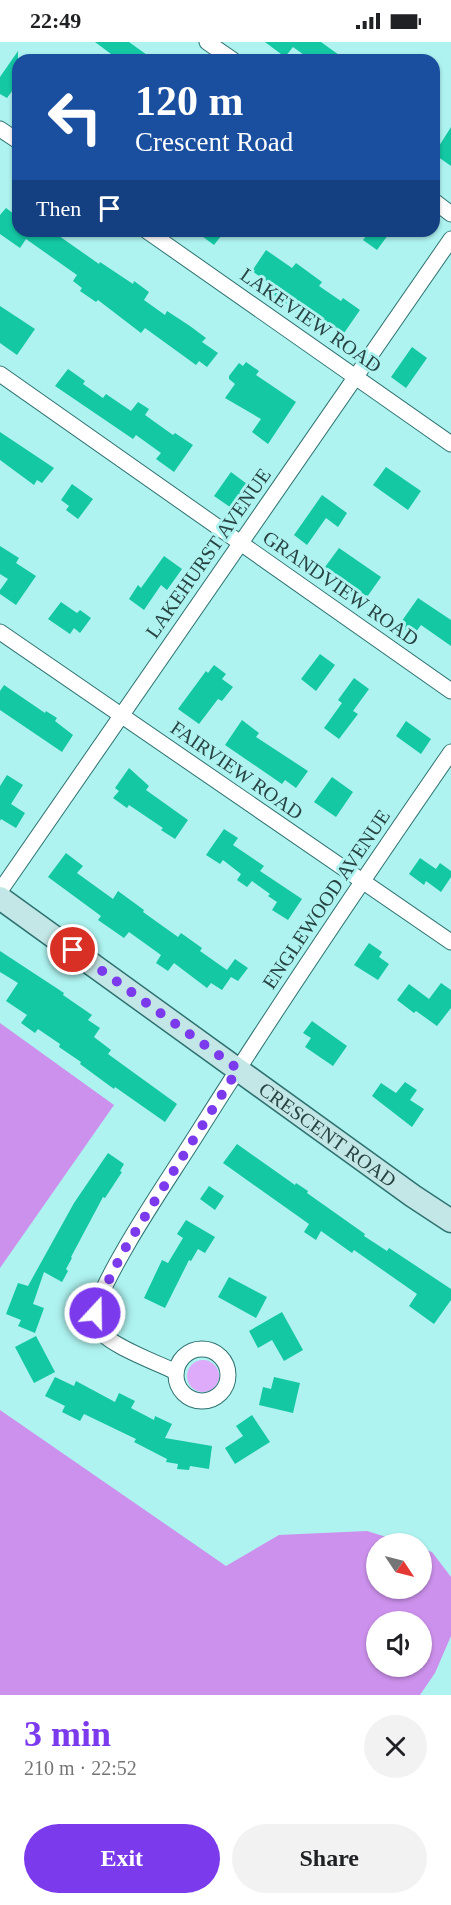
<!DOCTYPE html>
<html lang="en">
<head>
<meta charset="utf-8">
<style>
  body { margin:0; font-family:"Times New Roman",serif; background:#f2f2f2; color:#202124; height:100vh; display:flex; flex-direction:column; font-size:22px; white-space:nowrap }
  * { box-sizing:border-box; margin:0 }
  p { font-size:20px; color:#757577 }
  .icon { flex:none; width:33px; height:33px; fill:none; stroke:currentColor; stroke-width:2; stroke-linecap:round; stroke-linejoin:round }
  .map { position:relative; height:1653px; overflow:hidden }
  .panel { display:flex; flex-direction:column; background:#fff; flex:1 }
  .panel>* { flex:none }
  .guide { position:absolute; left:12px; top:12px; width:428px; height:183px; border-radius:18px; box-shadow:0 2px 4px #0004; background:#1a4fa0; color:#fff; overflow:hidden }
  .needle { width:39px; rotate:125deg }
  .fabs { position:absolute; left:366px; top:1491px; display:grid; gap:12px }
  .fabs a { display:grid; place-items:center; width:66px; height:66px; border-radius:50%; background:#fff; box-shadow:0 2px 4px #0004; font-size:30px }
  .pin { position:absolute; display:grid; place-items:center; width:51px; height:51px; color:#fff; margin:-26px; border:3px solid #fff; border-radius:50%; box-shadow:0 2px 6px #0007 }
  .me { position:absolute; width:66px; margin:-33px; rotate:21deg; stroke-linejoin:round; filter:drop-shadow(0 0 4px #0008) }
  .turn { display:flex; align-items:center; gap:21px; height:126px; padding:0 24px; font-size:27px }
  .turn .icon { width:78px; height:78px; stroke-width:2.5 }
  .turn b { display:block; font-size:42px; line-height:51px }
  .then { display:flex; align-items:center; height:57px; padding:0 24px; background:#0003; gap:12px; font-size:22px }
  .round { display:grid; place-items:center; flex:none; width:63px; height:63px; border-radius:32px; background:#f2f2f2 }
  .headline { display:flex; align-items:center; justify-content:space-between; height:102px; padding:0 24px }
  h1 { font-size:36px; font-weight:700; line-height:45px; color:#7c3aed }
  .button { display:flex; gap:12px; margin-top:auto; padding:12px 24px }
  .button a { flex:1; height:69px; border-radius:36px; background:#7c3aed; color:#fff; font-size:24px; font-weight:700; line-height:69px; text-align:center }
  .button a+a { background:#f2f2f2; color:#202124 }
  .status { display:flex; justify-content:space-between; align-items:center; height:42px; padding:0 30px; background:#fff; direction:ltr }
  .status svg { height:16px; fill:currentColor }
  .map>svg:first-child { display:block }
  .green { fill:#deaafa }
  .forest { fill:#cc91ec; fill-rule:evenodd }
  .building { fill:#14c8a4 }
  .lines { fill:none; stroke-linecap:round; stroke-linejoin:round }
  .street-casing { stroke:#2e7271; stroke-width:17 }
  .secondary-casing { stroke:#2e7271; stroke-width:25 }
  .street { stroke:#fff; stroke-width:15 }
  .secondary { stroke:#c3e7e6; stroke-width:22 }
  .route { stroke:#7c3aed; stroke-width:10; stroke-dasharray:0 18 }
  .labels { text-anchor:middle; stroke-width:6; stroke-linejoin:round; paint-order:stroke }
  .street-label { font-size:20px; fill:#274342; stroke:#aef3f0 }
</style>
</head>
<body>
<div class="status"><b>22:49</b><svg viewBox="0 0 49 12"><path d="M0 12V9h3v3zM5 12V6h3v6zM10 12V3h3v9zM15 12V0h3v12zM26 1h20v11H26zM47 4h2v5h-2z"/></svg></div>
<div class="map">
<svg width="451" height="1653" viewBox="0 0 451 1653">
  <rect width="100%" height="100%" fill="#aef3f0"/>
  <circle class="green" cx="203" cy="1334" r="16"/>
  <g class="forest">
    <polygon points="0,981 114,1063 0,1226"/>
    <path d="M0 1368 226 1524 279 1493 367 1489 406 1501 376 1502V1546H422V1507L432 1510 451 1535V1594L435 1631 420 1653H0ZM376 1580H422V1624H376Z"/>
  </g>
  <g class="building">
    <polygon points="95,0 129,0 154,18 119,18"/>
    <polygon points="265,0 321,0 346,18 311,18 293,5 285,15"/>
    <polygon points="18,9 18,41 7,56 0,52 0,35"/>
    <polygon points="451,85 451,124 434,112"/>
    <polygon points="6,166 18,175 18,189 52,189 99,222 100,220 133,242 134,239 149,250 144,258 165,273 167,269 190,284 206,296 202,300 218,311 207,325 199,319 196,323 145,286 141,291 98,258 96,260 80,249 82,246 73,239 77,233 26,197 20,206 0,192 0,173"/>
    <polygon points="195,189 225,189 214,203"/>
    <polygon points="370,189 391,189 377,208 363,198"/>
    <polygon points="266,208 292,226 296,221 322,240 319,244 341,259 343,256 360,268 342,294 289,258 287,262 274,253 278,247 252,229"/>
    <polygon points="0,264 35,287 17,313 0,301"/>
    <polygon points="412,305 427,316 406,346 391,335"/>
    <polygon points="246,320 259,329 256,333 296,360 268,402 252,390 261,377 225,356 235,342 229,337 229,334 239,321 243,324"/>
    <polygon points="68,327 85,339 83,342 103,356 106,352 131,369 138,360 149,367 145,373 173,393 175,391 193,403 174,430 156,417 161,411 136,393 133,397 55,344"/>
    <polygon points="0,390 54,426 42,441 37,438 34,443 0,418"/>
    <polygon points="386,425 421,449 408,468 373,443"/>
    <polygon points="231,430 247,442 230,465 214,454"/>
    <polygon points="72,442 93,457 78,477 66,468 69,464 61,458"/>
    <polygon points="322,453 347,471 338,485 326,476 307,503 294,493"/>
    <polygon points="0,504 19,516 16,521 36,534 16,563 0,552 0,548 8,537 0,532"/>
    <polygon points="339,506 381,535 367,555 325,525"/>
    <polygon points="164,514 182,527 167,548 161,543 144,568 129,557 138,543 141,546"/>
    <polygon points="418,556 451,578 451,604 421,583 413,594 399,583"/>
    <polygon points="61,560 77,571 80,568 91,576 80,591 74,586 70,592 48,577"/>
    <polygon points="320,612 335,623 316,649 301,637"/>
    <polygon points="214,623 226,632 222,637 233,645 222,659 218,657 199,682 178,667 206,629 208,631"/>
    <polygon points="354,636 369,647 353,669 358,672 339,697 324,686 342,661 338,658"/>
    <polygon points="4,643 45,671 46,669 57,676 55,679 73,693 62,710 0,668 0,649"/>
    <polygon points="242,678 259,691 256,695 308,729 296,746 285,738 282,742 225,703"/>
    <polygon points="406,679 431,697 421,712 396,694"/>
    <polygon points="129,726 149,744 146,748 188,778 175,797 161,788 163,786 129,763 127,766 113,756 119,749 115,746"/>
    <polygon points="7,733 23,743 11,762 25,771 16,786 1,777 0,779 0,744"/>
    <polygon points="332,735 353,750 336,775 314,760"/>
    <polygon points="224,787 238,796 233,803 264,824 260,829 302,857 288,878 272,868 277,860 268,854 270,852 252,839 247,845 237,838 241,832 223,818 220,822 206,813"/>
    <polygon points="66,811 83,824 77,831 113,857 118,849 144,868 143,870 178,895 181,891 202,906 200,909 227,928 235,917 248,926 238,939 231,935 222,948 211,941 207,946 174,921 168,929 156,921 161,913 129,890 124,896 98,878 101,874 48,835"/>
    <polygon points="420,816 436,827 440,821 451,829 451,835 441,850 426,839 424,843 409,832"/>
    <polygon points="369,901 382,910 379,915 389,922 378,938 354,923"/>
    <polygon points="0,909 64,951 63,953 92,973 88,978 100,986 94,995 111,1008 108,1012 177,1062 165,1080 115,1045 114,1047 80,1022 81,1020 59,1005 60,1002 38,987 35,991 21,981 27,973 6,959 18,941 0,930"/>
    <polygon points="441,941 451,948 451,966 437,984 416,969 414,971 397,958 409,942 429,957"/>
    <polygon points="312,979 347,1004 333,1024 305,1005 311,996 303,991"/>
    <polygon points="405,1040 417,1048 410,1058 424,1067 412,1085 372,1054 381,1041 396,1051"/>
    <polygon points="237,1102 295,1143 296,1141 308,1149 307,1151 365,1192 364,1194 387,1209 389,1206 451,1247 451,1258 434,1282 409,1264 417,1252 354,1208 352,1211 321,1189 316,1198 304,1190 309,1182 223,1121"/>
    <polygon points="108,1111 124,1122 120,1129 122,1130 105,1156 103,1155 71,1215 72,1216 66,1227 68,1229 62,1240 44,1230 33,1262 44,1266 35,1291 18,1284 21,1278 6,1272 18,1241 28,1244 74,1161"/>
    <polygon points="209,1144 224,1154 215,1168 200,1157"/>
    <polygon points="186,1178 215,1195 205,1211 198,1207 191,1219 189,1218 165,1266 144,1256 162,1218 168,1221 183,1196 177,1192"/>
    <polygon points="229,1235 267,1255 256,1276 218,1255"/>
    <polygon points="282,1270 303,1308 284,1319 272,1298 258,1306 249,1289"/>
    <polygon points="36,1294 55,1330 34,1341 15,1305"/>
    <polygon points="55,1335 74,1344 76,1339 115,1360 119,1351 135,1359 131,1366 154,1378 155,1374 172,1382 165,1396 212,1404 209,1427 190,1424 189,1428 177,1427 178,1422 166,1420 167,1417 134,1400 136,1397 84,1372 80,1379 62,1370 65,1364 45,1354"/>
    <polygon points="274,1335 300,1341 293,1371 259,1363 263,1345 271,1347"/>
    <polygon points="252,1373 270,1400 235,1422 225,1406 243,1394 236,1384"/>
  </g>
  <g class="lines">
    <defs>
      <g id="street">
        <polyline points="207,0 233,18"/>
        <polyline points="0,87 18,99"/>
        <polyline points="434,159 451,172"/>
        <polyline points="147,189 451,402"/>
        <polyline points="0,332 451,649"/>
        <polyline points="0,590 451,900"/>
        <polyline points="0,849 451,197"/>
        <circle cx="202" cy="1333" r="26"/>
        <path d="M176 1330C158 1321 101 1301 95 1282 90 1265 118 1219 127 1203 150 1163 177 1124 202 1084 282 957 366 833 451 710"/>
      </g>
      <g id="secondary">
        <path id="s1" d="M0 856 413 1154 451 1179"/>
      </g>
    </defs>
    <use href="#street" class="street-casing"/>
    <use href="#secondary" class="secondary-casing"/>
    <use href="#street" class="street"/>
    <use href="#secondary" class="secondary"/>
  </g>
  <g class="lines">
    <polyline class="route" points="73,908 238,1027 127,1203 111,1233 95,1271"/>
  </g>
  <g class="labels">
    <g class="street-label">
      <text transform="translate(311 278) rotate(35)" y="7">LAKEVIEW ROAD</text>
      <text transform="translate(208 511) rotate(-55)" y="7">LAKEHURST AVENUE</text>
      <text transform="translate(341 546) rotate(35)" y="7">GRANDVIEW ROAD</text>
      <text transform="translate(237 728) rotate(35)" y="7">FAIRVIEW ROAD</text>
      <text transform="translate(326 857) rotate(-56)" y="7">ENGLEWOOD AVENUE</text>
      <text dy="7" stroke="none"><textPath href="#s1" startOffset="404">CRESCENT ROAD</textPath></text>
    </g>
  </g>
</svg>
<div class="fabs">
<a><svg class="needle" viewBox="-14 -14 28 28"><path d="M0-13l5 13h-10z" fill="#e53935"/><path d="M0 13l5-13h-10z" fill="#757577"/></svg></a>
<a><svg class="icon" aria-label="sound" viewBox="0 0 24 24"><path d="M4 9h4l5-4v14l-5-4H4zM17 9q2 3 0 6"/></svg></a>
</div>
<div class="pin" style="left:73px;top:908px;background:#d93025"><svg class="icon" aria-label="arrive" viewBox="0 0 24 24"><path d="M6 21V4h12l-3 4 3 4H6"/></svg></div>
<svg class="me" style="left:95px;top:1271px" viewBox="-20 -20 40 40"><circle r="17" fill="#7c3aed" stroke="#fff" stroke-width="3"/><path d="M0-11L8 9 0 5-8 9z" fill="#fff"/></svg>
<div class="guide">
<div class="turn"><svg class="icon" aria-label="left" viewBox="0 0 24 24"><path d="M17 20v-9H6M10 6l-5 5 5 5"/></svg><div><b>120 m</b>Crescent Road</div></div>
<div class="then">Then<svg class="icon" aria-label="arrive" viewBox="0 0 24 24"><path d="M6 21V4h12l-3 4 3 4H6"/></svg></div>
</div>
</div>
<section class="panel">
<div class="headline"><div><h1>3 min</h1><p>210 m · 22:52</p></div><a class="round"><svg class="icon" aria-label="close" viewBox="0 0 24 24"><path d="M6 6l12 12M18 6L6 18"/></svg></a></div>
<div class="button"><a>Exit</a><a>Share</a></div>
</section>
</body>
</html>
